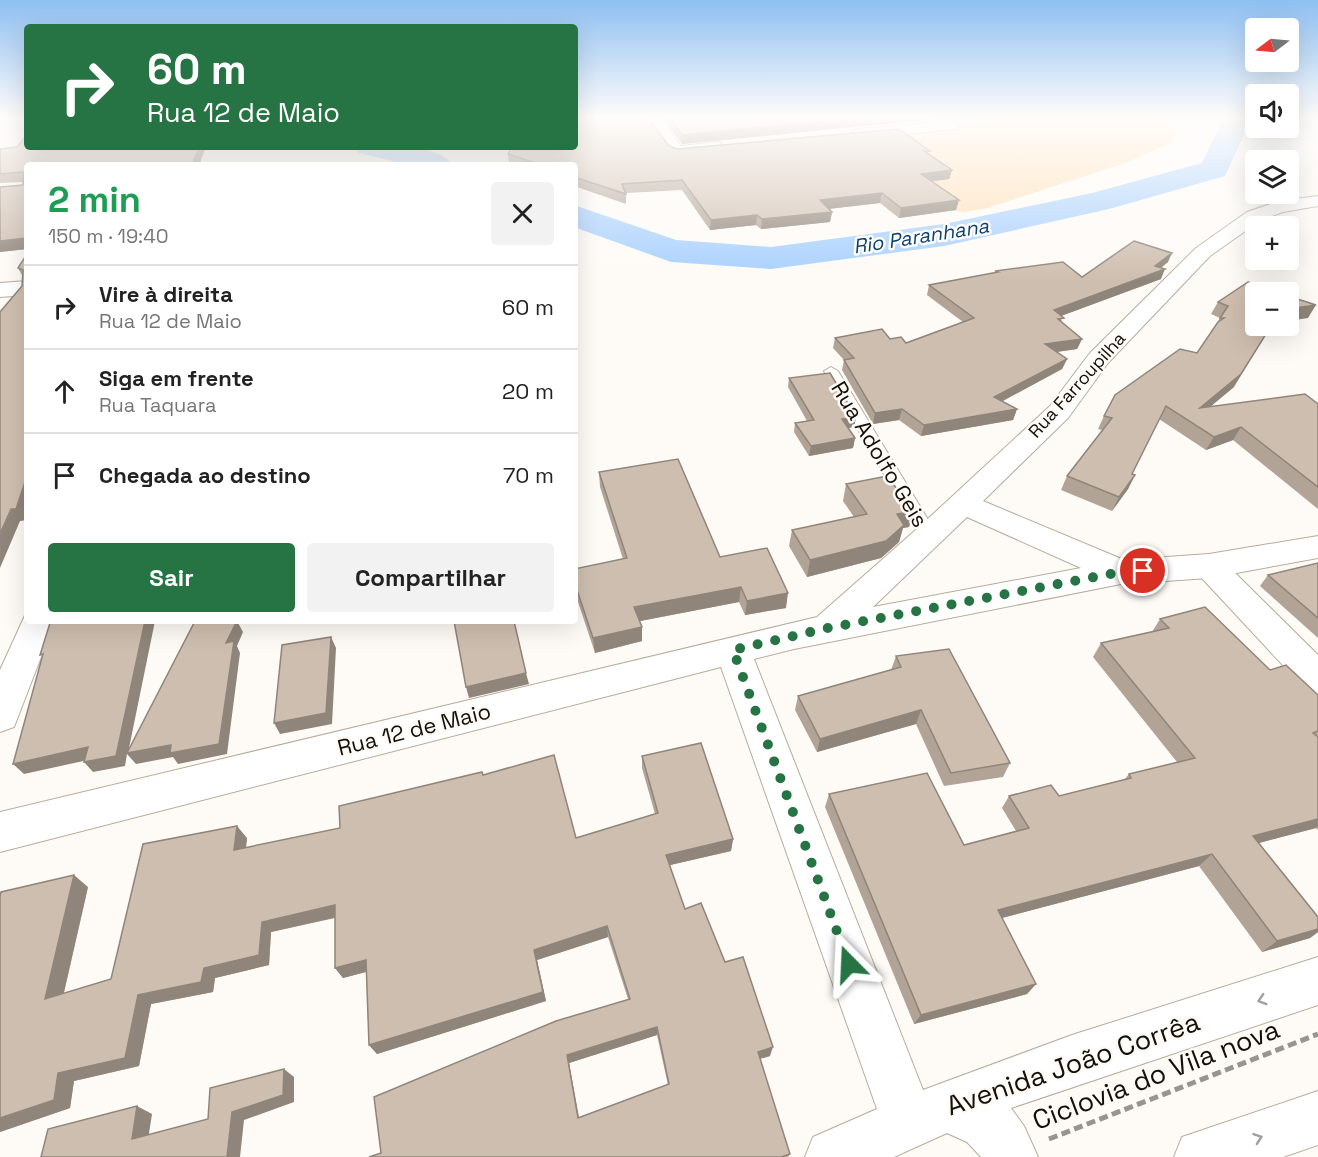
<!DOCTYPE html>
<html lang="pt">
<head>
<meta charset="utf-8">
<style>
  body { margin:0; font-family:"Space Grotesk",sans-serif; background:#f2f2f2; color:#222; height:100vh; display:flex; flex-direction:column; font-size:22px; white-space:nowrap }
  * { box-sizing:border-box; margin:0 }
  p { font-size:20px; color:#767676 }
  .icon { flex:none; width:33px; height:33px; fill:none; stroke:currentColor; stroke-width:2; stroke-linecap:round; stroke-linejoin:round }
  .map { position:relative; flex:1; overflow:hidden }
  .sheet { position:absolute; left:24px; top:162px; width:554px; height:462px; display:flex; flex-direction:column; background:#fff; border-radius:6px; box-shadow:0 6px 24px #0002 }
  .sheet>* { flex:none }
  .guide { position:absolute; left:24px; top:24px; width:554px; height:126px; border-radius:6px; box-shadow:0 6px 24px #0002; background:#267443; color:#fff; overflow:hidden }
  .needle { width:39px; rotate:254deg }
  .tools { position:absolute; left:1245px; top:18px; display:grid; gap:12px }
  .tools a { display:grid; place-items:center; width:54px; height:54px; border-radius:6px; background:#fff; box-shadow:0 6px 24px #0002; font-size:30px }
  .pin { position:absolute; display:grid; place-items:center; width:51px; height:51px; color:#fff; margin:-26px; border:3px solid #fff; border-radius:50%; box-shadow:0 2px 6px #0007 }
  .me { position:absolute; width:66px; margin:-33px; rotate:339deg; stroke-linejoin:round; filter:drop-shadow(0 0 4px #0008) }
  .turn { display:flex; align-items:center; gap:21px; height:126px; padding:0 24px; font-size:27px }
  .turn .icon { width:78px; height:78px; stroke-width:2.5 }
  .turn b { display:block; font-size:42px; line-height:51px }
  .round { display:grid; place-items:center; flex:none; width:63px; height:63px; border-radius:6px; background:#f2f2f2 }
  .overview { display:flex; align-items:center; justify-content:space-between; height:102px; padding:0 24px }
  h1 { font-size:36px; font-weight:700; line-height:45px; color:#1e9e55 }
  .primary-button { display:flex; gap:12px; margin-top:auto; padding:12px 24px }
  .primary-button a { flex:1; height:69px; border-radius:6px; background:#267443; color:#fff; font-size:24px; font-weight:700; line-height:69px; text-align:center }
  .primary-button a+a { background:#f2f2f2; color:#222 }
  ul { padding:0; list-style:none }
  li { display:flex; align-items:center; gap:18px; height:84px; padding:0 24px; border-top:2px solid #e0e0e0 }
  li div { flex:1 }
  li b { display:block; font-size:22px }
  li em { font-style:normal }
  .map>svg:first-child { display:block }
  .green { fill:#fedeb4 }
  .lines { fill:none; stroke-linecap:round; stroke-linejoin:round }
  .river { fill:#a7d0fe; fill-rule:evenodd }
  .lane-casing { stroke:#b9ab9b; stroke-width:2 }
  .street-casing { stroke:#b9ab9b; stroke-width:2 }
  .secondary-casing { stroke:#b9ab9b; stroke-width:2 }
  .path { stroke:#98948f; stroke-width:5; stroke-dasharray:9 4.5; stroke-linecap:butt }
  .lane { fill:#fff; fill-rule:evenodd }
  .street { fill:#fff; fill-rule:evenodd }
  .secondary { fill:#fff; fill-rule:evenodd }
  .wall { fill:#b1a396; fill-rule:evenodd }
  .shaded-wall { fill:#90857a }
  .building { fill:#cebeaf; stroke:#90857a; stroke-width:1.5; fill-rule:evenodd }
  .oneway { stroke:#a19f9d }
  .route { stroke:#267443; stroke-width:10; stroke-dasharray:0 18 }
  .labels { text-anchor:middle; stroke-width:5; stroke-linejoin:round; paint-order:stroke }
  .far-street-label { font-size:18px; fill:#130f09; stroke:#fefbf7 }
  .far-water-label { font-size:20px; font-style:italic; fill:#094174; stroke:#fefbf7 }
  .street-label { font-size:22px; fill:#130f09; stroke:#fefbf7 }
  .near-street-label { font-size:27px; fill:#130f09; stroke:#fefbf7 }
</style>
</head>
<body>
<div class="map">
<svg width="1318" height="1157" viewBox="0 0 1318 1157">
  <rect width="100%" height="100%" fill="#fefbf7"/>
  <polygon class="green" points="1007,119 1148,119 1179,130 1170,143 1128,162 984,209 963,212 945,209 874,134 992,123"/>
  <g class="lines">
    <g class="river">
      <polygon points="1223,119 1251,119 1225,176 1109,209 944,246 771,269 671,262 574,227 574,205 676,240 771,247 944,224 1092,193 1202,163"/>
      <path d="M354 147C381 147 436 141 452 165H409L359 153Z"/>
    </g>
    <defs>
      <polygon id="lane" points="831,367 838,371 938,536 935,540 923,540 920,536 824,371"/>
      <g id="street">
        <polygon points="645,119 660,119 681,146 719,142 727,147 719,152 671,154"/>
        <polygon points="952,121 957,123 960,126 957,129 857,139 849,134 857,129"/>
        <polygon points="27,281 27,295 0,297 0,283"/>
        <polygon points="1209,554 1220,558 1318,655 1318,694 1305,689 1198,574 1193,566 1198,558"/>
        <polygon points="27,611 27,621 55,621 14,727 0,732 0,670"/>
      </g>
      <g id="secondary">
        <path d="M1318 196V206L1283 212 1261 220 1210 256 1108 363 1068 418 983 501 1124 560 1209 554 1318 536V558L1209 578 1121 584 794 649 754 659 923 1090 1072 1035 1318 957V1005L1011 1108 1024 1126 1038 1157H981L967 1142 947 1133 894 1157H805L813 1137 877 1109 721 667 0 852V812L817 617 918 528 1050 406 1090 353 1196 248 1247 212 1279 201ZM967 517 1081 568 873 607Z"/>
        <polygon points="1318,1091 1318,1145 1283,1157 1174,1157 1182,1137"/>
      </g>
    </defs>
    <use href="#lane" class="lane-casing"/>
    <use href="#street" class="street-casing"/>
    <use href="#secondary" class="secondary-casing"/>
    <polyline class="path" points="1049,1139 1318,1034"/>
    <use href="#lane" class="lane"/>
    <use href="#street" class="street"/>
    <use href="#secondary" class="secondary"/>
  </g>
  <g class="wall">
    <polygon points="663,119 935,119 682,144"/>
    <polygon points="669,146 677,149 929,155 952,170 949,179 932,181 956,210 899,218 880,203 828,209 832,212 830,222 761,229 756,225 710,230 682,190 626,193 626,204 574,186 574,165 515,165 509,163 508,154"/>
    <polygon points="27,147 204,147 205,149 199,165 27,165 27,249 0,252 0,187 23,185 23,182 0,183 0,149"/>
    <polygon points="27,254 25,520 20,521 23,277 18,268"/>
    <polygon points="1168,262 1161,268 1161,279 1061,316 1062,323 1082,339 1077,349 1057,352 1067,359 1062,369 1002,401 1017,409 1013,420 921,436 899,420 873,424 842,370 844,360 833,348 835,338 890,339 906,343 963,322 927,295 929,285 995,273 995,271 1082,277"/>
    <polygon points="1248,282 1234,387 1211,406 1318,404 1318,509 1233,440 1206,450 1159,419 1132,474 1135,475 1128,489 1112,511 1061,490 1067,476 1102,430 1098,429 1104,416 1197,353 1220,318 1211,314 1218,302"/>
    <polygon points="789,378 856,417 854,427 848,428 855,438 853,448 809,456 794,432 795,423 807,421 788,387"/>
    <polygon points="599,472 720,557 786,608 745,615 739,602 640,621 642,641 595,653 574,590 574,569 623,559 600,487"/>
    <polygon points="846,484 914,511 909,527 903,528 899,542 881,558 807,577 789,546 792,530 854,517 843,501"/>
    <polygon points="1318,563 1318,638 1260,586 1268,575"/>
    <polygon points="1160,619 1270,670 1318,695 1318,830 1316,828 1259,843 1318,917 1318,932 1310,938 1262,952 1199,866 1002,918 1036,984 1027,994 914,1024 825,807 829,794 964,845 1016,831 1002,808 1009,796 1059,796 1125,779 1129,774 1177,762 1093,657 1101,643 1152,632"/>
    <polygon points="896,656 1010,763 1003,777 944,786 916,724 817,752 795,710 798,696 891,670"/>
    <path d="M642 756 733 839 731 851 670 865 685 909 725 962 770 1056 760 1059 790 1154 788 1157H369L381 1153 628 999 608 937 537 960 546 1001 377 1054 369 1045 366 972 343 978 335 968V918L271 932 269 965 215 978 213 992 151 1004 139 1066 74 1081 70 1108 0 1132 88 887 64 993 111 979 247 838 246 848 340 828 483 774 576 838 655 814 642 768ZM657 1035 668 1085 579 1117 569 1063Z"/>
  </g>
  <g class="shaded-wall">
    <polygon points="846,119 935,119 682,144 682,135"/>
    <polygon points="199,147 204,147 205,149 199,165 192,165"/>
    <polygon points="952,170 949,179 919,183 921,174"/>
    <polygon points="882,193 880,203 819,210 820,200"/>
    <polygon points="959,200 956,210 899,218 901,208"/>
    <polygon points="832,212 830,222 761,229 762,219"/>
    <polygon points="757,215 756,225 710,230 711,220"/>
    <polygon points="27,238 27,249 0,252 0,241"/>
    <polygon points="1172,253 1168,262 1152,274 1165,269 1161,279 1050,320 1054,310 1155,266"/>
    <polygon points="1316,305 1308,318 1288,321 1288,309"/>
    <polygon points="1271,326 1234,387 1193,421 1200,408"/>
    <polygon points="1082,339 1077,349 1041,354 1045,344"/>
    <polygon points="1067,359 1062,369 990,408 994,397"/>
    <polygon points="902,409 899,420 873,424 875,413"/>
    <polygon points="1017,409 1013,420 921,436 924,425"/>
    <polygon points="856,417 854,427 840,429 842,419"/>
    <polygon points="1241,427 1233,440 1206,450 1214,437"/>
    <polygon points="855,438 853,448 809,456 811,446"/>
    <polygon points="1135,475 1128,489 1112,511 1119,497"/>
    <polygon points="27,476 27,513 25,520 20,521 0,568 0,534"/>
    <polygon points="914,511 909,527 903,528 899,542 881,558 807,577 810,560 897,514"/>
    <polygon points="741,587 739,602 635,622 634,607"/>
    <polygon points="788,593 786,608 745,615 747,601"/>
    <polygon points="145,621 155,621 128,753 226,643 237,621 243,632 237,646 240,653 227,754 178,764 173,757 136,764 127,754 125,766 93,772 84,762"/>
    <polygon points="642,627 642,641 595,653 593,638"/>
    <polygon points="331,637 336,648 332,724 280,734 274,723"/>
    <polygon points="526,673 529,684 469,698 466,687"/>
    <polygon points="921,710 916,724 817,752 820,739"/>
    <polygon points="88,747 97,758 24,774 13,764"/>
    <polygon points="1318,819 1318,826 1316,828 1240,848 1253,836"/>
    <polygon points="237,826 247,838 244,862 234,850"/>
    <polygon points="733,839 731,851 666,866 666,855"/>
    <polygon points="1212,854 1199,866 990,921 998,910"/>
    <polygon points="74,875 88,887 60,1009 45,999"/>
    <polygon points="335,905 342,916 271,932 269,965 215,978 213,992 151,1004 139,1066 74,1081 70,1108 0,1132 0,1118 58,1073 138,995 204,968 262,922"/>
    <polygon points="607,926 608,937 537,960 546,1001 377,1054 369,1045 534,950"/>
    <polygon points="1318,929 1318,932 1310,938 1262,952 1277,941"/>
    <polygon points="366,960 373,970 343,978 335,968"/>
    <polygon points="1036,984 1027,994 914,1024 921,1015"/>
    <polygon points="657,1027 657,1035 569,1063 580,1125 578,1118 567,1055"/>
    <polygon points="773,1047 770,1056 755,1060 758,1052"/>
    <polygon points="284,1069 294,1077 294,1102 244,1120 240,1157 227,1157 232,1112"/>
    <polygon points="137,1106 152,1114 147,1146 132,1139"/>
  </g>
  <g class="building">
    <polygon points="574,119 649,119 669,146 677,149 899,129 930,151 924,151 952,170 921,174 959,200 901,208 882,193 820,200 832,212 762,219 757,215 711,220 682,180 622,184 626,194 574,177 574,165 541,165 508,154 512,147 574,147"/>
    <polygon points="670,119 846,119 682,135"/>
    <polygon points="27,134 27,147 199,147 192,165 27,165 27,238 0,241 0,187 23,185 24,172 0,174 0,149 17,147"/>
    <polygon points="1134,241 1172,253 1155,266 1165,269 1054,310 1064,318 1058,319 1082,339 1045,344 1067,359 994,397 1017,409 924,425 902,409 875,413 844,360 854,358 835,338 882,329 890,339 901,337 906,343 974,318 929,285 998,272 995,271 1063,262 1082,277"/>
    <polygon points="27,254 27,476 16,509 11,509 0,534 0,312 22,286 23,270 18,268"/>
    <polygon points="1248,282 1279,292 1256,292 1256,326 1271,326 1241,374 1200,408 1305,394 1318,404 1318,487 1241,427 1214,437 1166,406 1132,474 1135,475 1119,497 1067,476 1112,418 1104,416 1115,395 1180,349 1197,353 1218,322 1224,318 1220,318 1228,306 1218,302"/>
    <polygon points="1288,296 1316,305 1288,309"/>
    <polygon points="830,373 856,417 842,419 855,438 811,446 795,423 814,420 789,378"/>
    <polygon points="678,459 720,557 767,548 788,593 747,601 741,587 634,607 642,627 593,638 574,581 574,569 627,558 599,472"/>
    <polygon points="887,476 914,511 897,514 904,525 886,541 810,560 792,530 867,514 846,484"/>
    <polygon points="1318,563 1318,618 1268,575"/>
    <polygon points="1205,607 1270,670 1286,665 1318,695 1318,731 1313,733 1318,737 1318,819 1253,836 1318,917 1318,929 1277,941 1212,854 998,910 1036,984 921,1015 829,794 927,773 964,845 1029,828 1009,796 1051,785 1059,796 1131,778 1129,774 1195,758 1101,643 1169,628 1160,619"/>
    <polygon points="60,621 145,621 116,756 84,762 88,747 13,764 43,654 40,655 50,623"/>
    <polygon points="195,621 237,621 226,643 234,641 219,744 170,753 171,745 127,753"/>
    <polygon points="454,621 514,621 526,673 466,687"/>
    <polygon points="331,637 326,713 274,723 282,645"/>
    <polygon points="949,649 1010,763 951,773 921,710 820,739 798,696 901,667 896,656"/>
    <path d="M701 743 733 839 666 855 685 909 701 903 725 962 743 957 773 1047 758 1052 790 1154 781 1157H369L381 1153 374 1097 556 1021 630 999 607 926 534 950 543 992 369 1045 366 960 335 968V905L262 922 259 955 204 968 201 982 138 995 125 1058 58 1073 54 1100 0 1118V896L1 892 74 875 45 999 111 979 143 844 237 826 234 850 340 828 339 806 482 772 483 775 554 755 576 838 658 813 642 756ZM657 1027 669 1084 578 1118 567 1055Z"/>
    <polygon points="284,1069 283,1095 232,1112 227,1157 41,1157 48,1129 137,1106 132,1139 208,1119 210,1088"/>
  </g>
  <defs><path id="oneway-chevron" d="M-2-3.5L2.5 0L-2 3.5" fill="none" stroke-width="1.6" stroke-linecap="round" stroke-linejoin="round" transform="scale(1.5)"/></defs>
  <g class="oneway">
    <use href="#oneway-chevron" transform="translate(1262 1000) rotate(162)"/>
    <use href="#oneway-chevron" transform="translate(1258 1138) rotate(-19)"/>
  </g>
  <linearGradient id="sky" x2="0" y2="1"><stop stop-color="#8ebff1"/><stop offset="0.42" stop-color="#fffdfb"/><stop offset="1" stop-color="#fffdfb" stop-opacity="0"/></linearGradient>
  <rect width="1318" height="281" fill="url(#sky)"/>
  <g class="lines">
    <polyline class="route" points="849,964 733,650 828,628 1121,572 1143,571"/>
  </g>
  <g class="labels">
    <g class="far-street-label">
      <text transform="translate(1077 385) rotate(-48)" y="6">Rua Farroupilha</text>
    </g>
    <g class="far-water-label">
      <text transform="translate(921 236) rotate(-9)" y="7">Rio Paranhana</text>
    </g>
    <g class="street-label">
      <text transform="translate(880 454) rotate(59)" y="8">Rua Adolfo Geis</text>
      <text transform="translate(414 729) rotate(-14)" y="8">Rua 12 de Maio</text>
    </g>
    <g class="near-street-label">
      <text transform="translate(1073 1064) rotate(-19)" y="9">Avenida João Corrêa</text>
      <text transform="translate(1156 1075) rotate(-21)" y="9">Ciclovia do Vila nova</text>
    </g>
  </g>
</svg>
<div class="tools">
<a><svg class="needle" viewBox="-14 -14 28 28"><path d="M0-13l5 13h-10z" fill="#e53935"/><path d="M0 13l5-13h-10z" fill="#767676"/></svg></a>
<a><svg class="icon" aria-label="sound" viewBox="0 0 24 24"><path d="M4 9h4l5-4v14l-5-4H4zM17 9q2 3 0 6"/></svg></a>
<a><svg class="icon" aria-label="layers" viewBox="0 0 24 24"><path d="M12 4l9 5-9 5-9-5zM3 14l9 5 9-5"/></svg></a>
<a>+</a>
<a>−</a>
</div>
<div class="pin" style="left:1143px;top:571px;background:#d93025"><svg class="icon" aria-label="arrive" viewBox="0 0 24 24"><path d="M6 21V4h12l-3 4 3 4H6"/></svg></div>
<svg class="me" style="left:849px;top:964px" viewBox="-20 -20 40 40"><path d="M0-17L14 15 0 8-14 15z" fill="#267443" stroke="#fff" stroke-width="4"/></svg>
<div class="guide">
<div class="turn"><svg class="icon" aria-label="right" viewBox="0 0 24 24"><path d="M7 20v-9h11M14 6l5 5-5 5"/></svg><div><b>60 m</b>Rua 12 de Maio</div></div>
</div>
<section class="sheet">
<div class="overview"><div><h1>2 min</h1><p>150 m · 19:40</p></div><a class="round"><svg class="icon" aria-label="close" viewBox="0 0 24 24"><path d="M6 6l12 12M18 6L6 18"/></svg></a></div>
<ul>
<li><svg class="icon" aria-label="right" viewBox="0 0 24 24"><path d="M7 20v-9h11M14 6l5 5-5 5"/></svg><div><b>Vire à direita</b><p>Rua 12 de Maio</p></div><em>60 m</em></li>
<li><svg class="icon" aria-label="ahead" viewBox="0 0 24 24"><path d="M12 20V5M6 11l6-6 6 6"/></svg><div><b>Siga em frente</b><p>Rua Taquara</p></div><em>20 m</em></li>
<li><svg class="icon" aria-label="arrive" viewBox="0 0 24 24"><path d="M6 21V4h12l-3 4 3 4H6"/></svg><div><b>Chegada ao destino</b></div><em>70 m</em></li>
</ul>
<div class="primary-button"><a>Sair</a><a>Compartilhar</a></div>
</section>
</div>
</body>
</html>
